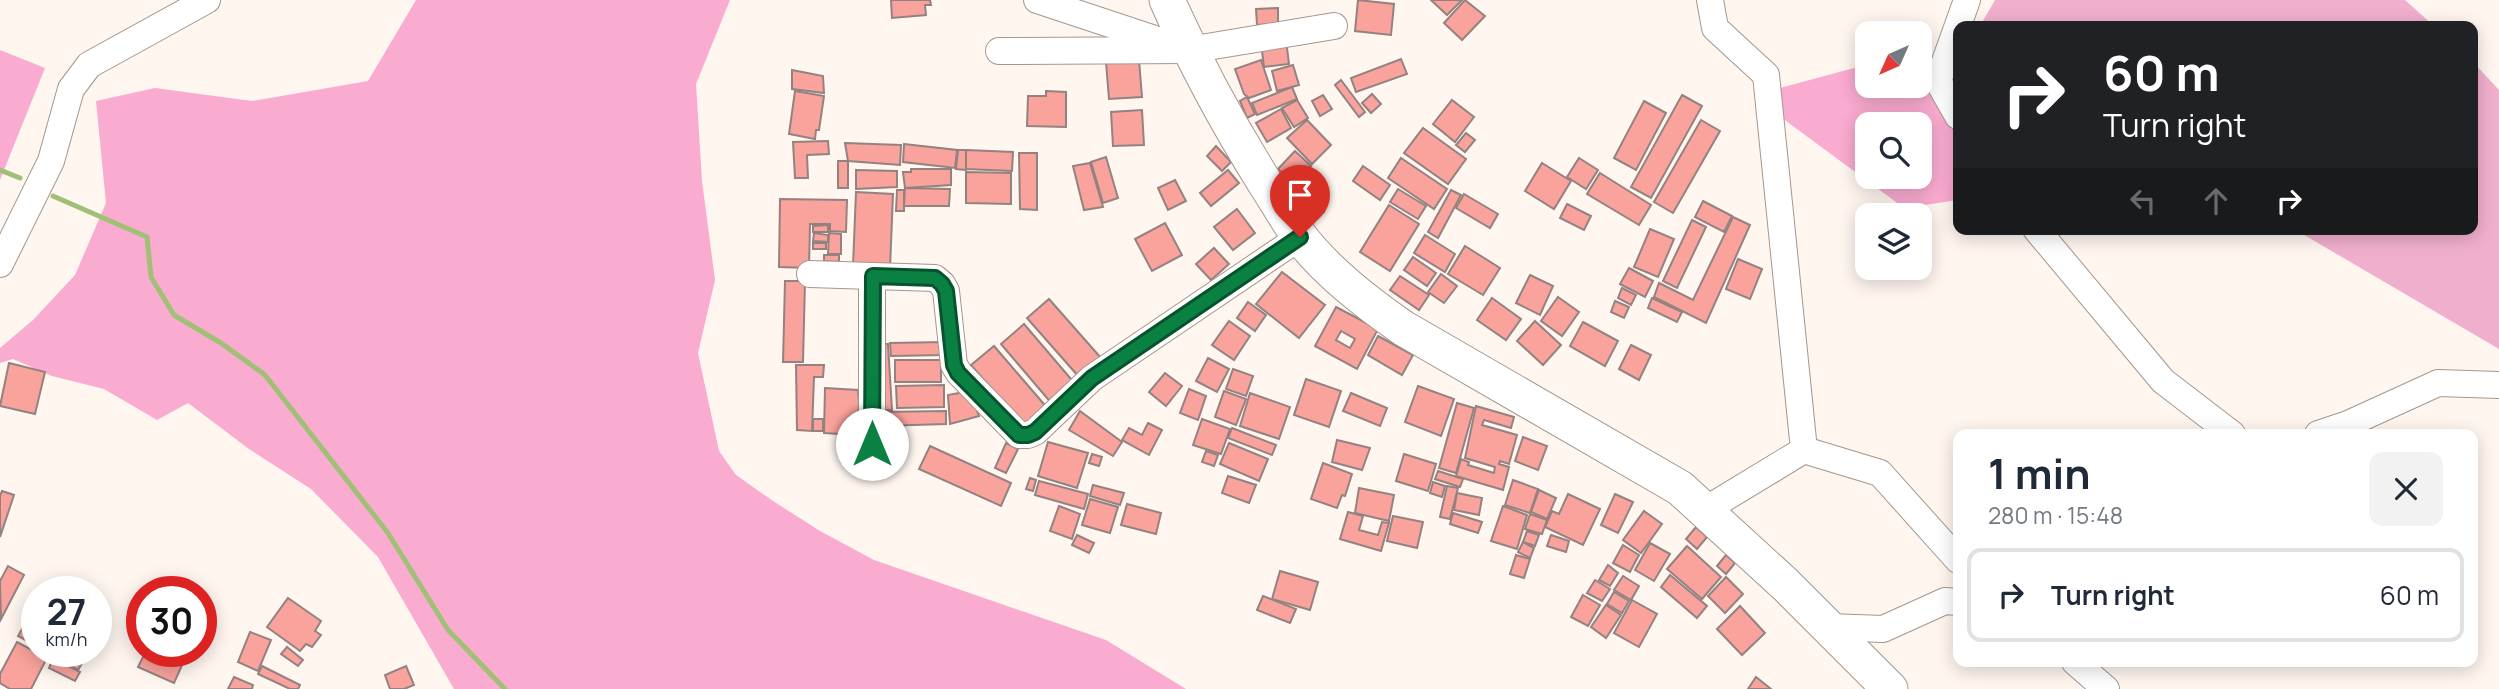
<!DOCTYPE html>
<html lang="en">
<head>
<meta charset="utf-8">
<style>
  body { margin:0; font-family:Manrope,sans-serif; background:#f2f2f3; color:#1f2937; height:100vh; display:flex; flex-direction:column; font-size:26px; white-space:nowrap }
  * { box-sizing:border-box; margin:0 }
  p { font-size:23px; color:#747a83 }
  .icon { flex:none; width:38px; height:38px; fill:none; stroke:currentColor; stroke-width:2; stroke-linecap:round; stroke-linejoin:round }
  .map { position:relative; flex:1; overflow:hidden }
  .drawer { position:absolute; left:1953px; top:429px; width:525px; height:238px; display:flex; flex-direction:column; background:#fff; border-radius:14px; box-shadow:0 4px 18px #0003 }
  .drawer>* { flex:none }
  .hud { position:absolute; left:1953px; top:21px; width:525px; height:214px; border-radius:14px; box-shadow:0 4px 18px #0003; background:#202124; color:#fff; overflow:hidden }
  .needle { width:46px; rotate:225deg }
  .buttons { position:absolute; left:1855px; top:21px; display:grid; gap:14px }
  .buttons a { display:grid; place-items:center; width:77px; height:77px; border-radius:14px; background:#fff; box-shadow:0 4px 18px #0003; font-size:35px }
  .speed { position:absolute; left:21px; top:576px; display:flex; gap:14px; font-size:35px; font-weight:700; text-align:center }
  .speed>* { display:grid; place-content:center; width:91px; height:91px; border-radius:50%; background:#fff; box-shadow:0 4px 18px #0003; line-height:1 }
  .speed small { font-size:18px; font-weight:400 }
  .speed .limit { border:10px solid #d22; background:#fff; color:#111 }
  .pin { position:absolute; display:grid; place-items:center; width:60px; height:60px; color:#fff; margin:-72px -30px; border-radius:50% 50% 50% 0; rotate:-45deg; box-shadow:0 0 7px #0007 }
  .pin .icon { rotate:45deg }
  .me { position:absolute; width:77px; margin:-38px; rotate:0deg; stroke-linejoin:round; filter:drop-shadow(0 0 5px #0008) }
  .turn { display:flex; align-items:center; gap:24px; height:147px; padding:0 35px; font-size:32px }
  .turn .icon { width:91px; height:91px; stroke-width:2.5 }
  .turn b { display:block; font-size:49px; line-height:60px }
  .lanes { display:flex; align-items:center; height:66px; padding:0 35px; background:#0003; justify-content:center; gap:35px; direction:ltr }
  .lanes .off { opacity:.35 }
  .round { display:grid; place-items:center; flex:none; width:74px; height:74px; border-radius:14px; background:#f2f2f3 }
  .headline { display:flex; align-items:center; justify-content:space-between; height:119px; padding:0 35px }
  h1 { font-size:42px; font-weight:700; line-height:52px }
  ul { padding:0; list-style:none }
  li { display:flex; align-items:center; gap:21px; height:94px; margin:0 14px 10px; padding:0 21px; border:4px solid #e0e1e3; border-radius:14px }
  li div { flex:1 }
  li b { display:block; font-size:26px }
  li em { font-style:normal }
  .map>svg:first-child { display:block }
  .green { fill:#f1afce }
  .forest { fill:#faabd0; fill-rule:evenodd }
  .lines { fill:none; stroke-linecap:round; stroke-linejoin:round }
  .stream { stroke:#a1c077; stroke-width:5 }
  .building { fill:#faa39d; stroke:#938280; stroke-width:2; fill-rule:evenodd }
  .minor-casing { stroke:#a4978d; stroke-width:28 }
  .major-casing { stroke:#a4978d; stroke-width:37 }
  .minor { stroke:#fff; stroke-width:26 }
  .major { stroke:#fff; stroke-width:35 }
  .route-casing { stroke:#07532c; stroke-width:18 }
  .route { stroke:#0b8043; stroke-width:12 }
</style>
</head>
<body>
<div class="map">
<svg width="2499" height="689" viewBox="0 0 2499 689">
  <rect width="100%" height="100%" fill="#fff6f0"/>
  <g class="green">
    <polygon points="1995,0 2405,0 2434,26 1980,26"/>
    <polygon points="2473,62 2499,90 2499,349 2294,229 2473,229"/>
  </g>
  <g class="forest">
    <polygon points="416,0 730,0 696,84 702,181 715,280 698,353 719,451 736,475 773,501 820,531 874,560 1106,640 1186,689 454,689 378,557 311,489 249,449 188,403 157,420 104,389 52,376 13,359 0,363 0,348 33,320 75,275 106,203 96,101 155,88 252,101 368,81"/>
    <polygon points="0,50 45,68 0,180"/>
    <path d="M1865 65H1867V86H1920V82L1958 130V200L1904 208 1774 112 1780 88ZM1867 124H1920V177H1867Z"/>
  </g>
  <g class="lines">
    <g class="stream">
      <polyline points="0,170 20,178"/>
      <polyline points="53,196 147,237 151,277 174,315 221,343 265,375 388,533 448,630 505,689"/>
    </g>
  </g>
  <g class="building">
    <polygon points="891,0 930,0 931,5 925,5 926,15 892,18"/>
    <polygon points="1358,0 1394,4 1391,35 1355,31"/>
    <polygon points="1431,0 1462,0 1447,15"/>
    <polygon points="1465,0 1485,16 1462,40 1444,23"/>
    <polygon points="1278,8 1278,24 1257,25 1256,9"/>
    <polygon points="1286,40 1289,64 1264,67 1261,43"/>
    <polygon points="1401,59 1407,74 1356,92 1351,78"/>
    <polygon points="1139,60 1142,97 1109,99 1106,62"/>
    <polygon points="1261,60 1271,90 1249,98 1244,94 1235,69"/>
    <polygon points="1293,65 1299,85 1277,91 1272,71"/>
    <polygon points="792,70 823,76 824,93 792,89"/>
    <polygon points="1341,80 1365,112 1359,117 1335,85"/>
    <polygon points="1292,87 1297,99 1257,115 1252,103"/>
    <polygon points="795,91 824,96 819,130 816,130 815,139 789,134"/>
    <polygon points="1046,91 1066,92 1066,127 1027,126 1028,96 1046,96"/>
    <polygon points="1372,94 1381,104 1371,113 1362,103"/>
    <polygon points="1323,95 1332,109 1320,116 1312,101"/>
    <polygon points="1682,95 1702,106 1651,198 1631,187"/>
    <polygon points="1247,97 1255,114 1247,118 1240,101"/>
    <polygon points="1297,100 1308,118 1294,127 1282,108"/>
    <polygon points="1452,100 1474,117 1455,142 1433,124"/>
    <polygon points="1644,101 1666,113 1636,170 1614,158"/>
    <polygon points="1281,109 1291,128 1267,142 1256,123"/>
    <polygon points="1142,110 1144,145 1113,146 1111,112"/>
    <polygon points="1307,120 1331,145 1312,164 1287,138"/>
    <polygon points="1701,120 1720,131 1673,213 1654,202"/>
    <polygon points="1423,128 1466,159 1448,184 1404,153"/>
    <polygon points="1466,133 1475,140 1465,152 1456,145"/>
    <polygon points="828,141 829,154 807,155 808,178 795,178 793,142"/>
    <polygon points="845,143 901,145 900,165 848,161"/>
    <polygon points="904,144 957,150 955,168 903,162"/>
    <polygon points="1216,146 1231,162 1222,171 1207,156"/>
    <polygon points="958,150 966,150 966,170 956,169"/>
    <polygon points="966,150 1013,152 1012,171 966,169"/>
    <polygon points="1295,151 1311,166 1293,183 1278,169"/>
    <polygon points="1019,153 1037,153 1037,210 1020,209"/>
    <polygon points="1106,157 1118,198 1103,203 1091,162"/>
    <polygon points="1401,158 1447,189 1434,209 1388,178"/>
    <polygon points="1579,158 1598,170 1586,189 1567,177"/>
    <rect x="838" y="161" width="10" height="27"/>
    <polygon points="1090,163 1103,207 1084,210 1073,166"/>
    <polygon points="1542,163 1571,181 1554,209 1525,191"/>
    <polygon points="1363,166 1390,185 1380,200 1353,181"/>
    <polygon points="911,169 951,169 951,185 905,188 903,172 911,172"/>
    <polygon points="856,170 897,171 897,187 856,189"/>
    <polygon points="1228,170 1239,183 1211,206 1200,193"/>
    <polygon points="966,172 1011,173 1011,204 966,203"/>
    <polygon points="1600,173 1651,205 1639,225 1587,194"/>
    <polygon points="1175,180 1186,201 1168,210 1158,188"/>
    <polygon points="905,188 950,189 949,206 904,206"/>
    <polygon points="1398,189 1426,206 1418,219 1390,202"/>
    <polygon points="897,190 904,190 904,211 896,211"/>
    <polygon points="1451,190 1461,195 1438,238 1428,232"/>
    <polygon points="856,192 893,194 890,268 853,266"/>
    <polygon points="1464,194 1498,214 1490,228 1456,208"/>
    <polygon points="780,199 847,200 846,232 830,231 830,224 810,224 809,268 779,267"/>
    <polygon points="1703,201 1732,216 1724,232 1695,217"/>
    <polygon points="1317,202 1324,212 1315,218 1308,208"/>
    <polygon points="1567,204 1591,216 1584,230 1560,218"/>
    <polygon points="1389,205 1419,224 1390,271 1360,252"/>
    <polygon points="1237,209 1255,233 1233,250 1214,227"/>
    <polygon points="1733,217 1750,225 1706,323 1654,297 1659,283 1693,300"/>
    <polygon points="1692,220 1706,227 1677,288 1663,281"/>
    <polygon points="1165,223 1182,255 1152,271 1135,239"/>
    <polygon points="828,225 828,232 813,232 813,226"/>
    <polygon points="1650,229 1674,239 1658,277 1634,267"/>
    <polygon points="814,233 828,235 828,242 813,241"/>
    <polygon points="829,233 841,234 841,254 828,254"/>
    <polygon points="1425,235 1455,254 1445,272 1414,253"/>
    <rect x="813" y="243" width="13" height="6"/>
    <polygon points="1465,246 1500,268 1483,295 1448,274"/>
    <polygon points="1214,248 1229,264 1211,280 1196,264"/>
    <polygon points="824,255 839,255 839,262 824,261"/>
    <polygon points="1413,257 1436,273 1427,286 1404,270"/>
    <polygon points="1738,259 1762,269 1750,299 1726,289"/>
    <polygon points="1629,268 1653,281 1645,297 1620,284"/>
    <polygon points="1282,272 1325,305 1299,338 1256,304"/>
    <polygon points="1441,274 1457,286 1444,303 1428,292"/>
    <polygon points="1530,275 1553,286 1540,315 1516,303"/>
    <polygon points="1400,276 1429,295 1419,310 1390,290"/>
    <polygon points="785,281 805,281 803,362 783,362"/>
    <polygon points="1622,288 1636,295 1631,305 1618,298"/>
    <polygon points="1558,297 1579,312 1562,336 1541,321"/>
    <polygon points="1492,298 1521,319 1506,340 1477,320"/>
    <polygon points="1652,298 1682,312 1677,322 1648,308"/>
    <polygon points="1049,299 1101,358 1079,377 1027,318"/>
    <polygon points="1615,301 1629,307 1624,318 1611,312"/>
    <polygon points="1248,302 1266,315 1255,331 1237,318"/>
    <path d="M1336 307 1378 329 1357 369 1315 346ZM1341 331 1355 339 1350 348 1336 340Z"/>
    <polygon points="1229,321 1250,336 1234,360 1212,345"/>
    <polygon points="1535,321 1561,345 1543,365 1517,341"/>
    <polygon points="1583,322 1618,341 1605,366 1570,346"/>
    <polygon points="1024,324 1076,385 1053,405 1001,344"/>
    <polygon points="1378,336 1413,355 1402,375 1368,355"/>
    <polygon points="944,342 945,355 891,356 890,343"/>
    <polygon points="877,344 888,344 892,410 881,410"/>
    <polygon points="1631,345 1651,355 1639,380 1619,369"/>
    <polygon points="994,346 1049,410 1026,429 971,365"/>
    <polygon points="1208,358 1229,369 1217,392 1196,381"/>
    <rect x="895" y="360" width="46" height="22"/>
    <polygon points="9,363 45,372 35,414 0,406"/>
    <polygon points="796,365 824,365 823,377 814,377 812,431 797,430"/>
    <polygon points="1233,369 1253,376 1246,396 1226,389"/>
    <polygon points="1165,373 1182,386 1166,406 1149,392"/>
    <polygon points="1306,379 1341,391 1329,427 1294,415"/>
    <polygon points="944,385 944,407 897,408 896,386"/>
    <polygon points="1418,386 1454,399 1441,436 1405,422"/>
    <polygon points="825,388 858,390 859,404 856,435 824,433"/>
    <polygon points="1189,389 1206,396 1198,420 1180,413"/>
    <polygon points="970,391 979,416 950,424 948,395"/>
    <polygon points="1224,391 1246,399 1236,425 1215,417"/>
    <polygon points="1250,393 1290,407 1279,439 1240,426"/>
    <polygon points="1351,393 1387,408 1380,426 1343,411"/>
    <polygon points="1457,403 1474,408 1456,473 1439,468"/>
    <polygon points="1476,406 1514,417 1511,428 1484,420 1482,425 1517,435 1509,464 1500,461 1499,464 1509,467 1503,490 1456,476 1461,459 1469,462 1468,465 1494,473 1495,467 1465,458"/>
    <polygon points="946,411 946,424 881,426 881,412"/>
    <polygon points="1080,411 1122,442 1113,456 1069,430"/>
    <rect x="813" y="419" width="10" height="12"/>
    <polygon points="1202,419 1230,429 1221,454 1193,445"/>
    <polygon points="1148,423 1162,430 1149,455 1122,440 1129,428 1142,435"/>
    <polygon points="1232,428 1276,445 1272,455 1228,438"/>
    <polygon points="1523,437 1547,446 1538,470 1515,461"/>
    <polygon points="1337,440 1370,448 1362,470 1332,462"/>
    <polygon points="1048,442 1088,453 1077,488 1038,476"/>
    <polygon points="1006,443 1018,449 1006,473 995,468"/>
    <polygon points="1229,443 1268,459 1259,481 1220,464"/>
    <polygon points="930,446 1011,483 1001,506 919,469"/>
    <polygon points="1206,451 1218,455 1214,466 1202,462"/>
    <polygon points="1092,454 1102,457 1099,466 1089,463"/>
    <polygon points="1404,454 1436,464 1428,491 1396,481"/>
    <polygon points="1323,463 1352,474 1345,496 1342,495 1337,508 1311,499"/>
    <polygon points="1438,471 1463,479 1460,487 1435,479"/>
    <polygon points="1228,476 1256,485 1249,503 1222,493"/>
    <polygon points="1030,478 1036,480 1033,491 1026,489"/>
    <polygon points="1513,480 1538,489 1530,513 1505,505"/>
    <polygon points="1039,481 1088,494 1084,509 1035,495"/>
    <polygon points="1433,482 1445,486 1442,497 1430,493"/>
    <polygon points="1093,485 1124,493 1120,505 1090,496"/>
    <polygon points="1447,486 1458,488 1450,519 1440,517"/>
    <polygon points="1359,488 1394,495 1389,521 1355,513"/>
    <polygon points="1539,490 1556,498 1547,519 1531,512"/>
    <polygon points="2,491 14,495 0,537 0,496"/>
    <polygon points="1457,493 1482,498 1479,515 1454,510"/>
    <polygon points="1568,494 1600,509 1583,545 1545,527 1552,511 1559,514"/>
    <polygon points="1615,494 1633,502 1618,533 1601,525"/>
    <polygon points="1090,499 1118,507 1110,533 1082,525"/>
    <polygon points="1127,504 1161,513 1156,534 1121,525"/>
    <polygon points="1059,506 1080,514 1072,539 1050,531"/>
    <polygon points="1503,506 1527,515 1517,549 1491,541"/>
    <polygon points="1644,511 1662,524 1641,553 1623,540"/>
    <polygon points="1348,512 1363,516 1359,530 1378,535 1382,522 1389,523 1381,551 1340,539"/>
    <polygon points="1453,513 1482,522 1478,533 1450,524"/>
    <polygon points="1530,514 1547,520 1542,534 1525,529"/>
    <polygon points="1393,516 1423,522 1417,548 1387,541"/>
    <polygon points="1696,527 1707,537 1697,549 1686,539"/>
    <polygon points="1527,531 1539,535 1535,546 1523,542"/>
    <polygon points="1077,535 1094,543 1089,553 1072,545"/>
    <polygon points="1551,535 1569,541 1566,552 1547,546"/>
    <polygon points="1523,542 1534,548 1530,558 1518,552"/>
    <polygon points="1650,543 1670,554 1654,581 1635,570"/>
    <polygon points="1623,545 1639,555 1630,572 1613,563"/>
    <polygon points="1687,546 1721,577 1702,599 1667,569"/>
    <polygon points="1516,555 1530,559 1524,578 1510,574"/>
    <polygon points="1726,555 1735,563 1726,574 1717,566"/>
    <polygon points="1608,565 1618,573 1610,586 1599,580"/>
    <polygon points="8,566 24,575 1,619 0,581"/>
    <polygon points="1280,571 1318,582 1310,610 1272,599"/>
    <polygon points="1670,575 1707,606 1697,618 1661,587"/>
    <polygon points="1623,576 1639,586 1631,600 1614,590"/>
    <polygon points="1726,577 1743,594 1725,613 1708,596"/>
    <polygon points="1595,580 1610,589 1602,601 1587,593"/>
    <polygon points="1614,592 1629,601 1622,613 1607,604"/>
    <polygon points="1583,595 1600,605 1588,626 1571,617"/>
    <polygon points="1263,596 1296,609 1290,623 1257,610"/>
    <polygon points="288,598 321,621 315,631 321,635 312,647 306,644 300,651 267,627"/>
    <polygon points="1632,600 1657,614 1639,647 1614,633"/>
    <polygon points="37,602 37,646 18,636"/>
    <polygon points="1606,605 1621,615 1606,638 1591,627"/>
    <polygon points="1740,606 1765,633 1742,655 1717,629"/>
    <polygon points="250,632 271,640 258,671 238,662"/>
    <polygon points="17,642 47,658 31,689 10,689 0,683 0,674"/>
    <polygon points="287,647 303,660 298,666 281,654"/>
    <polygon points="63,651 89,651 78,670 58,658"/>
    <polygon points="146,651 181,651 187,654 174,683 138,667"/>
    <polygon points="53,658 80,672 75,681 49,668"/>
    <polygon points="262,666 300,685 298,689 290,689 258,674"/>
    <polygon points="406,666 414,685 404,689 390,689 385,675"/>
    <polygon points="234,677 253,685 252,689 228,689"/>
    <polygon points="1756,677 1771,689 1748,689"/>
  </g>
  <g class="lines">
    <defs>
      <g id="minor">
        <polyline points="1037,0 1167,43"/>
        <polyline points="999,51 1189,50 1334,26"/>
        <polyline points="1958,116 1938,81 1967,0"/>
        <polyline points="2036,229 2163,381 2232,434"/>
        <polyline points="0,264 51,161 71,89 89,65 207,0"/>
        <polyline points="810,274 935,278 942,284 946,291 954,365 959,373 1019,435 1028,435 1035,432 1092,378 1300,237"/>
        <polyline points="2318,434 2348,424 2438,383 2499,385"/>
        <polyline points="872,444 872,276"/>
        <polyline points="1804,450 1880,473 1958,560"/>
        <polyline points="1705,510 1804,450 1766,75 1715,28 1710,0"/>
        <polyline points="1828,627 1883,629 1945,601 1958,602"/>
        <polyline points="2075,662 2106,689"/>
      </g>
      <path id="major" d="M1167 0C1195 63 1228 124 1265 183 1277 201 1287 220 1300 237 1328 273 1366 302 1403 328L1680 488 1786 585 1890 689"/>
    </defs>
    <use href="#minor" class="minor-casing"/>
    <use href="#major" class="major-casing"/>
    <use href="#minor" class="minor"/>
    <use href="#major" class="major"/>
  </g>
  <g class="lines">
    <defs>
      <polyline id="route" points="872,444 873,276 935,278 942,284 946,291 954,365 958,373 1019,435 1028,435 1035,432 1092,378 1300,237"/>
    </defs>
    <use href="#route" class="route-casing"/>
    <use href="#route" class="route"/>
  </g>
</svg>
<div class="buttons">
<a><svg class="needle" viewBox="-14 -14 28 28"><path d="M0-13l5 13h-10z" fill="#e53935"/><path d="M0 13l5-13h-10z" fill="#747a83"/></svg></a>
<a><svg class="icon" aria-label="search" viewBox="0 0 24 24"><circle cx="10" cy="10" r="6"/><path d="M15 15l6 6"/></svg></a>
<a><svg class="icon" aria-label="layers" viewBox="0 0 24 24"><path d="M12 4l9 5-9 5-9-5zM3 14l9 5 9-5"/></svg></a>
</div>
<div class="speed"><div>27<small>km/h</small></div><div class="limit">30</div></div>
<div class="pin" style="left:1300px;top:237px;background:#d93025"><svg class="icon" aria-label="arrive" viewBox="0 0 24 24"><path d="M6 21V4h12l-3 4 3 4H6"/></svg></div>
<svg class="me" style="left:872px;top:444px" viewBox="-20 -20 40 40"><circle r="19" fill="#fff"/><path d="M0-13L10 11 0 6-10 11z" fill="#0b8043"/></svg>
<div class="hud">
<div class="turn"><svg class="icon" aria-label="right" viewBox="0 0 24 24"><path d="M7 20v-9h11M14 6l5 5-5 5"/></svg><div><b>60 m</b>Turn right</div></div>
<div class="lanes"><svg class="icon off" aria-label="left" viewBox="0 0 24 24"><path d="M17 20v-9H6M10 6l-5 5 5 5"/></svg><svg class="icon off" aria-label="ahead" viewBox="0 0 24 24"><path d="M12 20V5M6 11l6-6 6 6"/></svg><svg class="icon" aria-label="right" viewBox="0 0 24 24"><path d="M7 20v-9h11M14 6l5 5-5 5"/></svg></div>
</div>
<section class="drawer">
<div class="headline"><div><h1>1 min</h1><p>280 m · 15:48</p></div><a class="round"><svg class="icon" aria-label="close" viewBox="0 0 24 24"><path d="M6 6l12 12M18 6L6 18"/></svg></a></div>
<ul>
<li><svg class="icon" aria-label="right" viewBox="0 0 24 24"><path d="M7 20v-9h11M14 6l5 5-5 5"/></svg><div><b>Turn right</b></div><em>60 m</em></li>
</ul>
</section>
</div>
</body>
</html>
